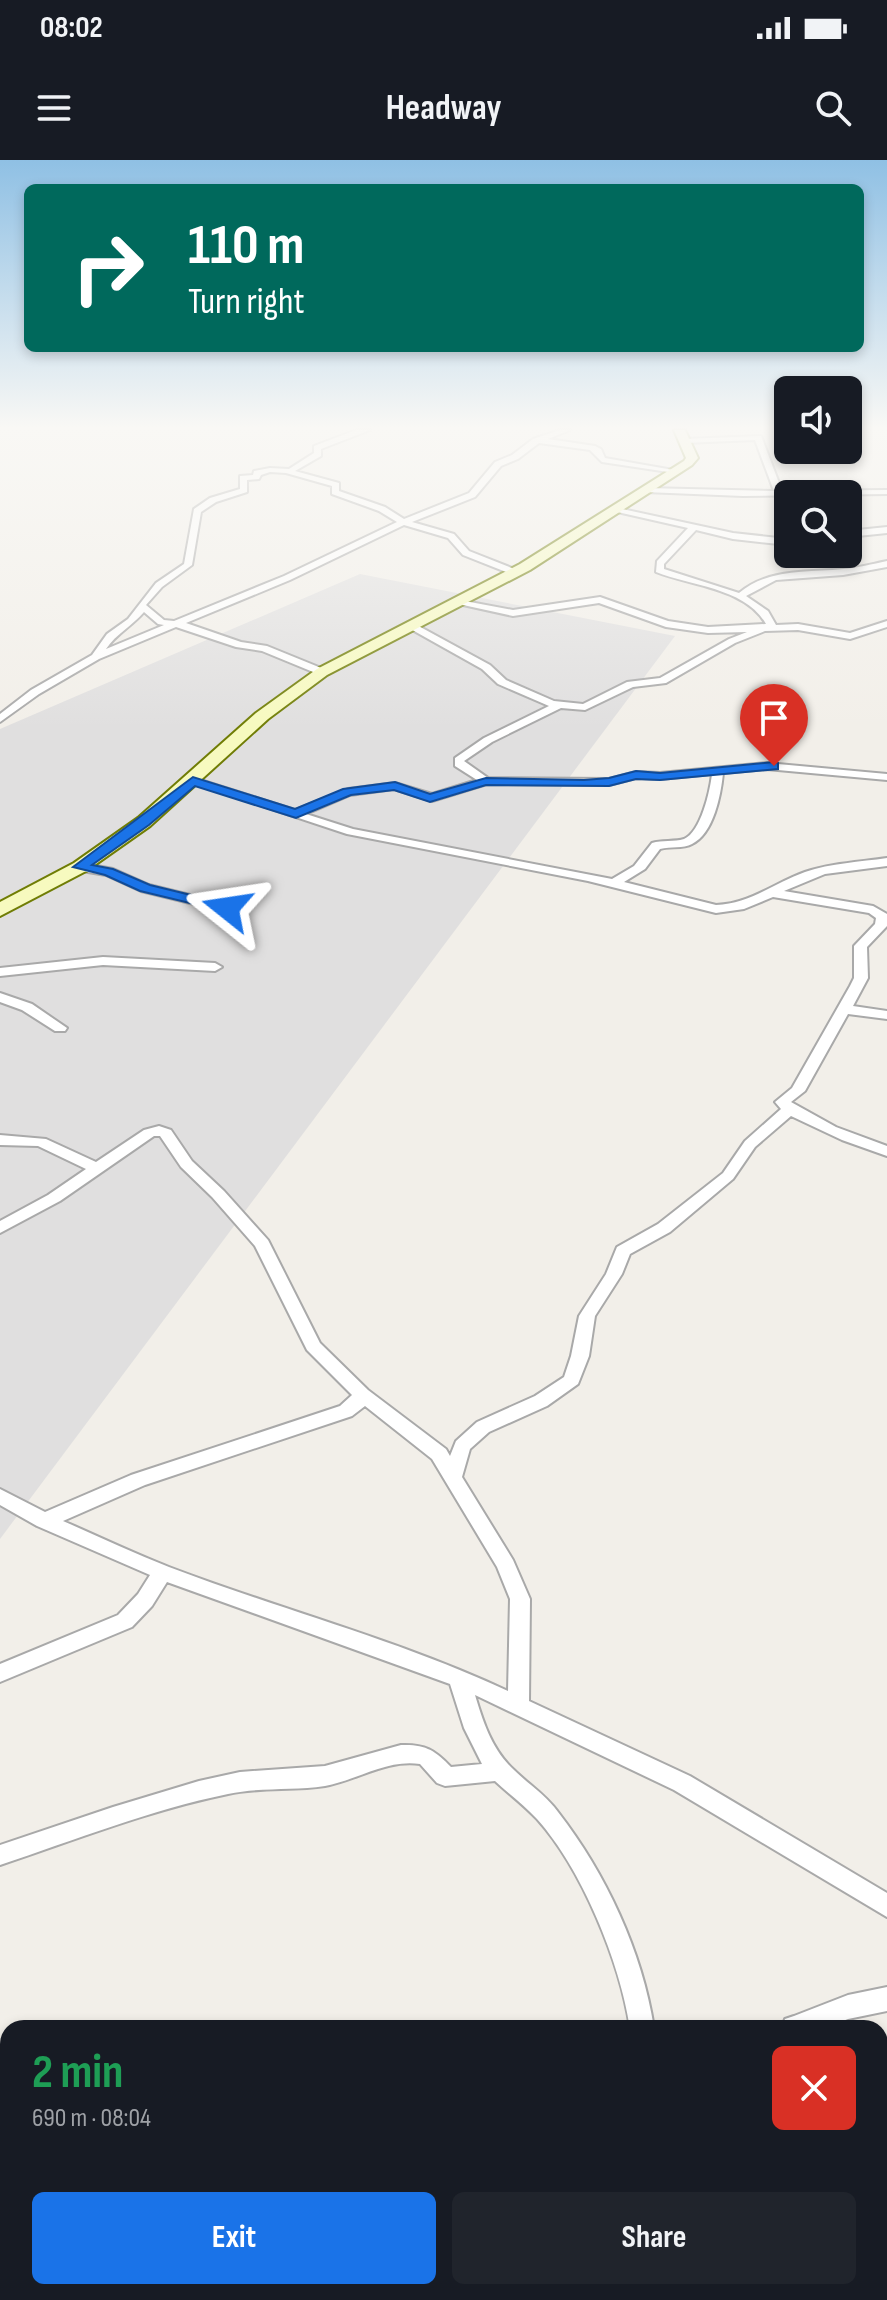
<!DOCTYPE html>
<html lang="en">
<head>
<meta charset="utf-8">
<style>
  body { margin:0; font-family:"Sofia Sans Condensed",sans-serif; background:#20242c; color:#f1f3f6; height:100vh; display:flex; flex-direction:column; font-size:30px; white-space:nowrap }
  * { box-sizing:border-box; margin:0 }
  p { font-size:26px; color:#9ea1a6 }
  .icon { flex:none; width:44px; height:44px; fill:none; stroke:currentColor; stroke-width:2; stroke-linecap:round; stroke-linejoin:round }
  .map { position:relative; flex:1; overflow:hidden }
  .side { position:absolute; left:0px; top:1860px; width:888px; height:280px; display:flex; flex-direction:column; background:#171b24; border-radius:24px 24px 0 0; box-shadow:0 4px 12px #0003 }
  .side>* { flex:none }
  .banner { position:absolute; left:24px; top:24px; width:840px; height:168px; border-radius:12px; box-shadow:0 4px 12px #0003; background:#00695c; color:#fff; overflow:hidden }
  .controls { position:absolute; left:774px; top:216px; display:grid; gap:16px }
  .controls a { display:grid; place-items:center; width:88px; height:88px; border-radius:12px; background:#171b24; box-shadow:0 4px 12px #0003; font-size:40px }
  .pin { position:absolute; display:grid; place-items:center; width:68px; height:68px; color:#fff; margin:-82px -34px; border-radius:50% 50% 50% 0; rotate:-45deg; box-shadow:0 0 8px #0007 }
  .pin .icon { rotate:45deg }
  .me { position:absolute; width:88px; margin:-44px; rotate:285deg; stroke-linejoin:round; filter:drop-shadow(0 0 6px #0008) }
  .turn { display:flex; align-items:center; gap:28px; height:168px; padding:0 32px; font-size:36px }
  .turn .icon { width:104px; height:104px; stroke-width:2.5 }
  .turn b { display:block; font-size:56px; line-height:68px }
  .round { display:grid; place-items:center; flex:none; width:84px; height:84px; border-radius:12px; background:#20242c }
  .summary { display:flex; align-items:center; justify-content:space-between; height:136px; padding:0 32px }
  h1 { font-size:48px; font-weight:700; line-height:60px; color:#1e9e55 }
  .button { display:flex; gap:16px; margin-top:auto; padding:16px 32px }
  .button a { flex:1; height:92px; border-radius:12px; background:#1a73e8; color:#fff; font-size:32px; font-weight:700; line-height:92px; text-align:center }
  .button a+a { background:#20242c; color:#f1f3f6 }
  .status { display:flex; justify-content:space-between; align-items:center; height:56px; padding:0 40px; background:#171b24; direction:ltr }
  .status svg { height:22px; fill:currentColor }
  header { display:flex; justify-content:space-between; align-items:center; height:104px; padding:0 32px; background:#171b24; font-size:36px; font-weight:700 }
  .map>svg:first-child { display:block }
  .residential { fill:#e0dfdf }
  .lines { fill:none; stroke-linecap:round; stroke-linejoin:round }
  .street-casing { stroke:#a9a9a9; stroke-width:4 }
  .secondary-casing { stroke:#707d05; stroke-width:4 }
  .street { fill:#fff; fill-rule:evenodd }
  .secondary { fill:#f7fabf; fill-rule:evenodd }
  .route { fill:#1a73e8; stroke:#114b97; stroke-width:2 }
</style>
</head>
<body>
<div class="status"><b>08:02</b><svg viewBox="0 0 49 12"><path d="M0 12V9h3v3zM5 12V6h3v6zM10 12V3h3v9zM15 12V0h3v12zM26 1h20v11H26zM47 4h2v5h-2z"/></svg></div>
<header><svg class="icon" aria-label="menu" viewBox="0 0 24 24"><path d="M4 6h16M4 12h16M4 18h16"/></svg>Headway<svg class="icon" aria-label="search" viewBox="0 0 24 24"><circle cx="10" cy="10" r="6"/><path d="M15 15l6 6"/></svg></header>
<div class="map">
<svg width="887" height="2140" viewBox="0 0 887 2140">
  <rect width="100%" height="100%" fill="#f2efe9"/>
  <polygon class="residential" points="360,414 675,476 0,1379 0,569"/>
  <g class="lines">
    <defs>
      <g id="street">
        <path d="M356 270H370L321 289V296L295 311 339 323V331L385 347 404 359 469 333 495 302 512 295 533 279 560 270H570L548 279 595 286 601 289 605 298 679 311 675 313 602 302 590 290 539 283 518 299 501 306 475 337 412 362 454 374 469 391 517 410V414H511L463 395 448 378 404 365 290 420 186 463 241 482 267 486 326 510V514H318L262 491 236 487 176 467 99 499 39 534 0 562V554L31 530 92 495 107 474 128 459 156 423 184 404 194 349 210 338 240 329V316L253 315 254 311 270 308 289 309 314 293V286ZM270 312 286 313 332 326V334L379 351 397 362 284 416 174 461 164 460 146 445 162 427 192 405 201 352 216 342 247 332V320L259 319 261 315ZM144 452 158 464 164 465 106 489C116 474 132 466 144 452Z"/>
        <polygon points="761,276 782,331 887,330 887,334 743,336 645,332 641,330 645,328 774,331 755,280 684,283 680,281 684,279"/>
        <path d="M613 347 733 373 788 379V385L733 379 696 370 664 404V409L739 433C769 408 806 413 843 409 858 408 872 404 887 401V407L843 415 776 420 746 436 768 451 776 465 798 464 850 473 887 461V467L850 479 798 470 765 471 735 483 666 523 633 527 585 550 561 548 492 582 464 601 488 618 609 619 636 612 660 613 767 603 887 614V620L767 609 723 613C721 634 714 673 692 684 683 689 671 686 660 689L645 709 624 722 716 745C750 744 774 723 805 712 831 703 860 702 887 698V706L825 714 784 731 873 746 887 754V766L867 787 868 818 853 846 887 851V859L848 854 805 931 791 942 836 967 887 986V996L842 980 791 956 755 987 733 1019 670 1072 630 1094 622 1114 595 1156 589 1196 578 1224 547 1246 489 1272 470 1289 462 1317 513 1400 530 1439 529 1541 690 1616 887 1733V1757L674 1630 475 1535C483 1562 492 1590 514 1610 528 1624 546 1635 558 1652 606 1714 642 1791 654 1868H630C620 1802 582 1709 537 1659 524 1645 509 1634 495 1621L445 1626 437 1623 420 1604C387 1599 357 1620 325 1626 293 1631 260 1627 228 1634 150 1650 75 1680 0 1705V1685L113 1647 199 1621 240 1612 325 1606 401 1585C425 1584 435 1590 451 1607L482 1604 464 1568 450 1524 167 1422 152 1446 132 1467 0 1522V1504L118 1455 138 1434 150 1415 37 1366 0 1345V1329L45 1352 131 1315 340 1246 352 1235 307 1190 255 1086 212 1037 181 1007 160 976H154L60 1041 0 1073V1061L48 1035 86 1009 38 986 0 985V975L46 979 96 1002 144 970 159 966 171 970 192 1001 224 1031 268 1080 320 1183 368 1230 446 1289 450 1296 456 1281 477 1262 535 1236 564 1217 571 1196 579 1156 606 1114 617 1087 658 1064 723 1013 745 981 781 949 775 942 792 928 850 826 854 818V786L875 764 876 758 869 753 773 737 744 749 716 753 588 721 347 674 187 621 197 619 295 650 348 629 395 623 432 634 477 620 455 606V598L484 578 549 546 498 524 482 509 407 467V463H413L490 505 506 520 554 541 583 544 627 522 660 518 729 479 747 472 708 473 666 467 599 443 513 456 454 443V439L513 450 600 437 668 461 708 467 766 464C746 428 691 426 656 412L657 401 688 368 613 351ZM712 614C710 631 701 672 684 679 674 682 662 680 652 683L634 706 612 719 353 669 306 654 350 635 394 629 432 641 487 624 609 625 636 618 660 619ZM365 1246 432 1299 497 1407 510 1439 508 1531C399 1480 282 1450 169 1407 133 1393 98 1376 63 1361L145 1325 352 1256Z"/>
        <polygon points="887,367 887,373 848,377 848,371"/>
        <polygon points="80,703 113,709 149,725 231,745 233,748 227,752 141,731 106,715 76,710 74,707"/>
        <polygon points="103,797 215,803 222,807 215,811 103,805 0,816 0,808"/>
        <polygon points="0,833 32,844 67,868 65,871 55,871 22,850 0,842"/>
        <polygon points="887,1827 887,1851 848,1859 825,1868 782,1868 785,1859 794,1856 848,1835"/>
        <polygon points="336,2132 372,2132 368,2140 332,2140"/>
        <polygon points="651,2132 679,2132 683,2140 655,2140"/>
      </g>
      <polygon id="secondary" points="674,270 685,270 698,298 692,305 530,410 327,515 268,559 150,666 86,711 0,756 0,742 74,703 138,658 256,553 317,509 520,404 684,301 686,298"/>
    </defs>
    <use href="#street" class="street-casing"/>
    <use href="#secondary" class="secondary-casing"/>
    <use href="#street" class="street"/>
    <use href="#secondary" class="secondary"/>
  </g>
  <linearGradient id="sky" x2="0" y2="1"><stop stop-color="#8fc0e4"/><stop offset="0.47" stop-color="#f9f8f5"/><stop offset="1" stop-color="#f9f8f5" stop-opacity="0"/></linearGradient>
  <rect width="887" height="569" fill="url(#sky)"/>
  <polygon class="route" points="774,602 778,603 778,609 660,620 636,619 609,626 486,625 430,642 394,630 351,635 296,658 195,626 149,665 92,705 113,709 150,725 232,745 235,748 227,752 140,731 105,715 73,707 193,617 295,649 343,629 395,622 430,634 486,618 584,620 609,618 636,611 660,613"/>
</svg>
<div class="controls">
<a><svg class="icon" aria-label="sound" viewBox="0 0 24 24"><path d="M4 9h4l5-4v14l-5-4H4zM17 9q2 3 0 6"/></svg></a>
<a><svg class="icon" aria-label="search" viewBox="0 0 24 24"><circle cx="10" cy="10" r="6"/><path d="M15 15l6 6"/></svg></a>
</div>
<div class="pin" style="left:774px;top:606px;background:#d93025"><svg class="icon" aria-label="arrive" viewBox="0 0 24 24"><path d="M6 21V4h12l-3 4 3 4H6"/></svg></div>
<svg class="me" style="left:227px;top:748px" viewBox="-20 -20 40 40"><path d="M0-17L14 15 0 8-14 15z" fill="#1a73e8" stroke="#fff" stroke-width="4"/></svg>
<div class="banner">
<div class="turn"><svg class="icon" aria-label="right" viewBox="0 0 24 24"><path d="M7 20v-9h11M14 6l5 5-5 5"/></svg><div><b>110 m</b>Turn right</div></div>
</div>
<section class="side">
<div class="summary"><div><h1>2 min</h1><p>690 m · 08:04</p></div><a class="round" style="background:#d93025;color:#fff"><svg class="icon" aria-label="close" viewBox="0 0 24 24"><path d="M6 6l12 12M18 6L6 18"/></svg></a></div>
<div class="button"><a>Exit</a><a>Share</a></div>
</section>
</div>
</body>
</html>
